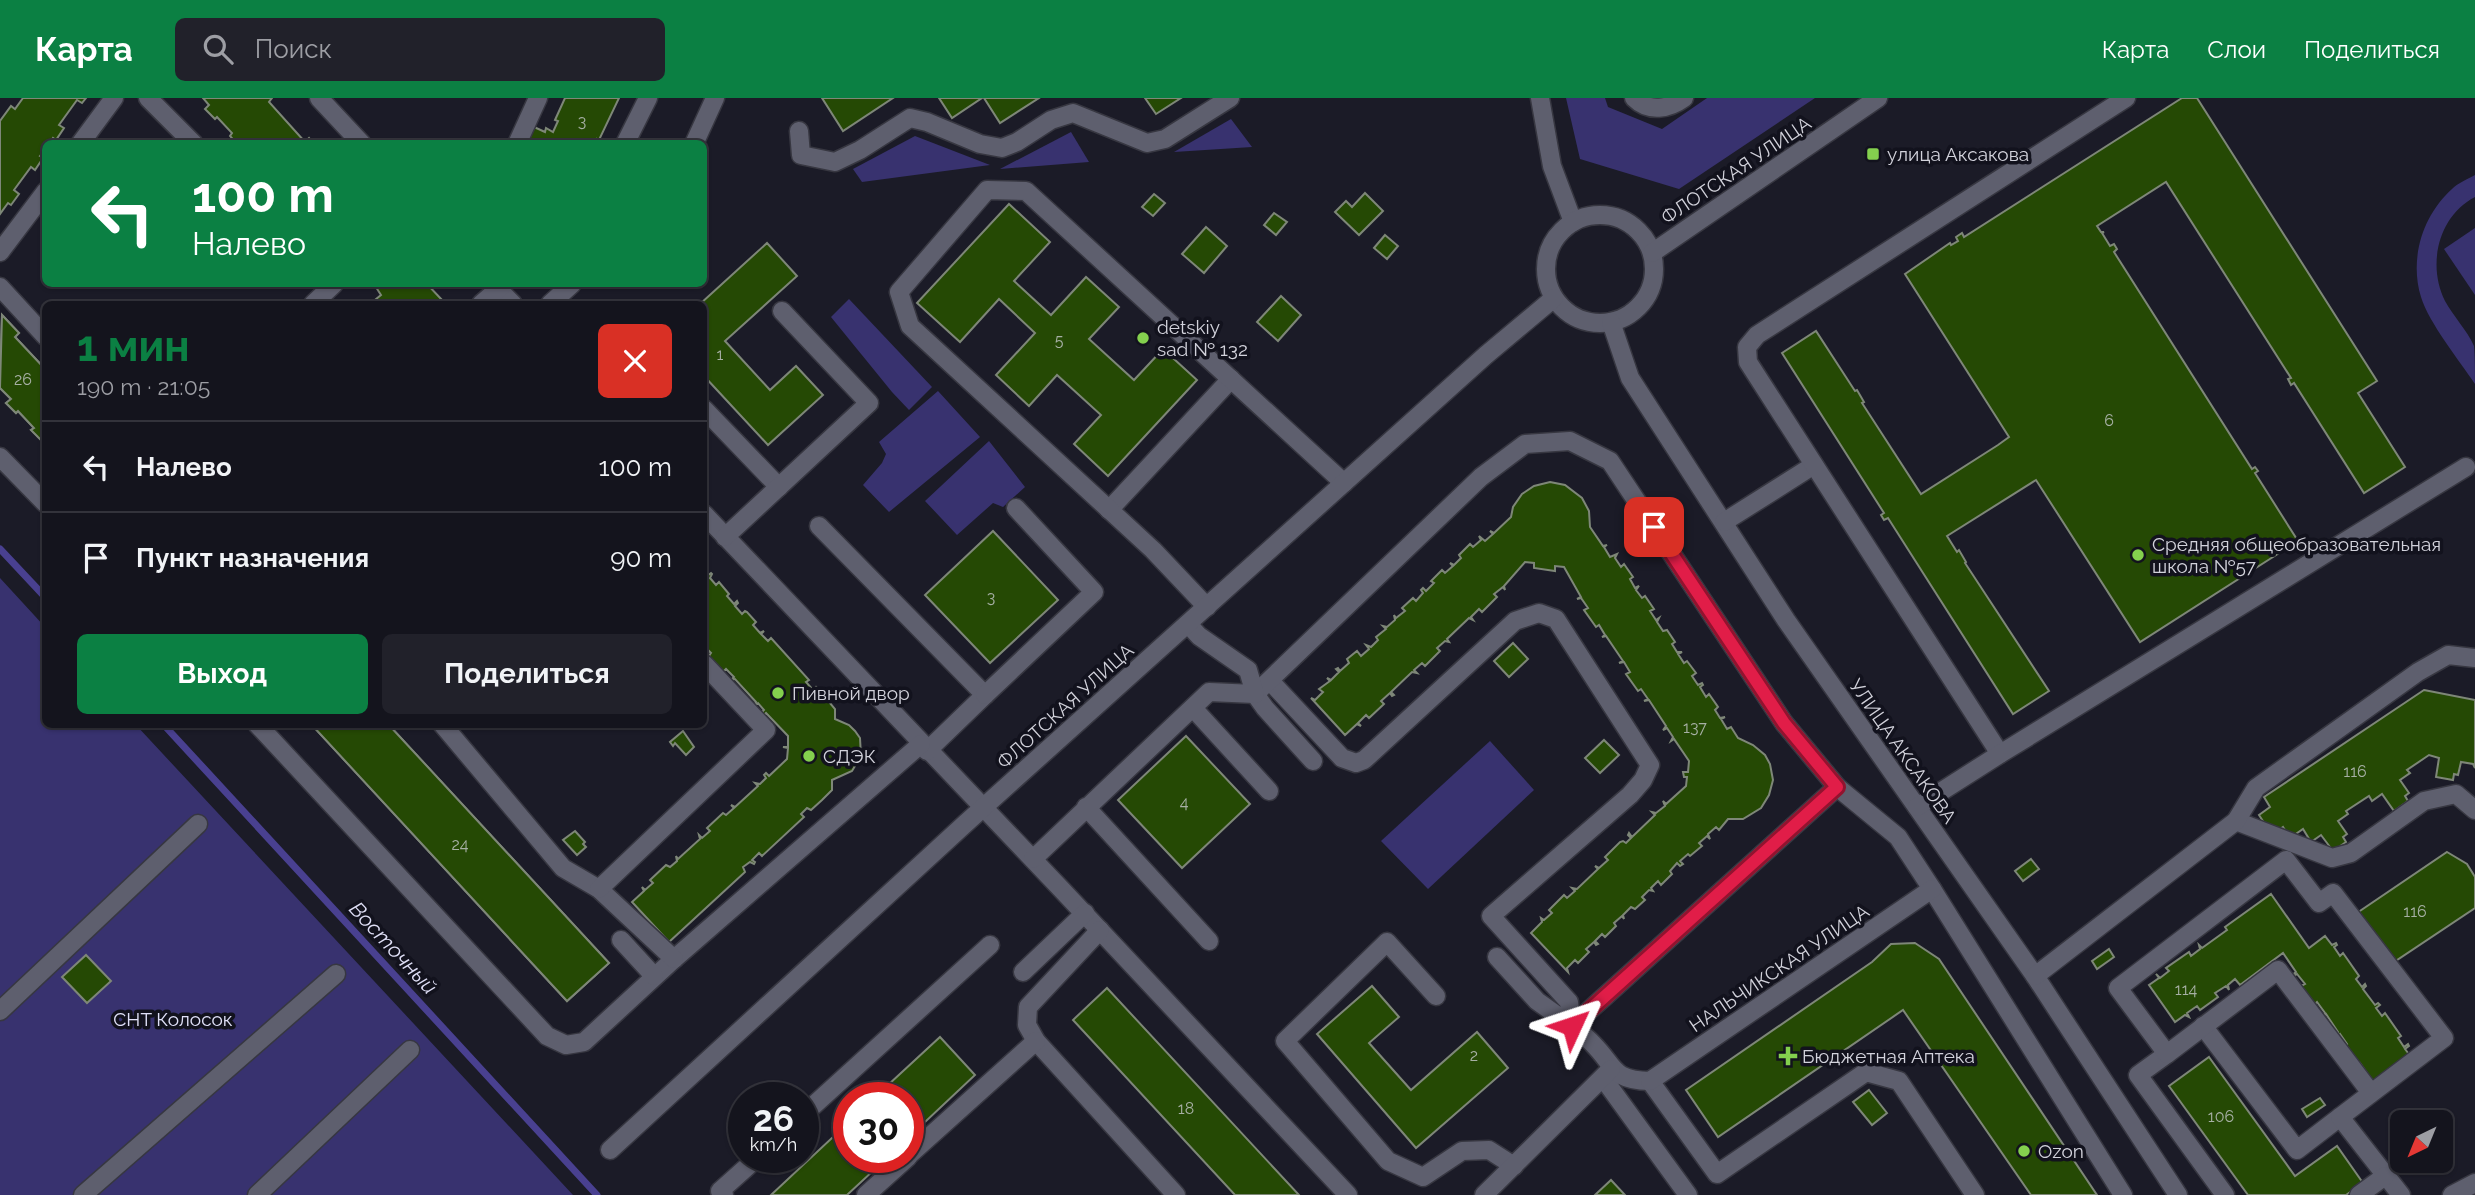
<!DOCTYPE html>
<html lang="ru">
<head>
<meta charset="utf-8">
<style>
  body { margin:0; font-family:Raleway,sans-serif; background:#21212a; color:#f1f3f6; height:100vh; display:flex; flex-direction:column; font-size:26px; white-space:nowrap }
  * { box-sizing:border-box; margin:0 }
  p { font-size:23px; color:#9d9ea4 }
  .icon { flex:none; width:38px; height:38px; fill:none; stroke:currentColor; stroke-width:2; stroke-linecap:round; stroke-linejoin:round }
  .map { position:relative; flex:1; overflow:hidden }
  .side { position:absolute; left:42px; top:203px; width:665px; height:427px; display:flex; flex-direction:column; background:#14141d; border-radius:10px; box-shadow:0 2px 5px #0004,0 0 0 2px #33333b }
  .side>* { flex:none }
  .hud { position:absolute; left:42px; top:42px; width:665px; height:147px; border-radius:10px; box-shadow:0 2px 5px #0004,0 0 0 2px #33333b; background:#0b8043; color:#fff; overflow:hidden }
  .needle { width:46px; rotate:223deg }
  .buttons { position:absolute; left:2390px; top:1012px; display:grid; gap:14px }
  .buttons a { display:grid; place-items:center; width:63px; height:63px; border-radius:10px; background:#14141d; box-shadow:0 2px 5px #0004,0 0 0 2px #33333b; font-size:35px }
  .speed { position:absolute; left:728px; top:984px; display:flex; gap:14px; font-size:35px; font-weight:700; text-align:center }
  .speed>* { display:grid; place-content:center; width:91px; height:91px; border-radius:50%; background:#14141d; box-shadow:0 2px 5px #0004,0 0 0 2px #33333b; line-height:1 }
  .speed small { font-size:18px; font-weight:400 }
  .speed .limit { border:10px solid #d22; background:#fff; color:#111 }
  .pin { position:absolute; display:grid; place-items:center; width:60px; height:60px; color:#fff; margin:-30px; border-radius:14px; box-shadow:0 4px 10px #0006 }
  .me { position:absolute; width:77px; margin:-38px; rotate:48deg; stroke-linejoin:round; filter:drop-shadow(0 0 5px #0008) }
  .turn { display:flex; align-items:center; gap:24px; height:147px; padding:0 35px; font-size:32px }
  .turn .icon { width:91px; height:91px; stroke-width:2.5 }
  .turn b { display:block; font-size:49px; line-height:60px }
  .round { display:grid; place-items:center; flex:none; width:74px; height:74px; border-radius:10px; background:#21212a }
  .head { display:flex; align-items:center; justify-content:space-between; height:119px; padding:0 35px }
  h1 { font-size:42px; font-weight:700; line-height:52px; color:#0b8043 }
  .button { display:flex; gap:14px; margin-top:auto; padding:14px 35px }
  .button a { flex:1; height:80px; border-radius:10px; background:#0b8043; color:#fff; font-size:28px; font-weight:700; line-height:80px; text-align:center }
  .button a+a { background:#21212a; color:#f1f3f6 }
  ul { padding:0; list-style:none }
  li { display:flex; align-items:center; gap:21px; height:91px; padding:0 35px; border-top:2px solid #33333b }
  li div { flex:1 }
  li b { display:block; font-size:26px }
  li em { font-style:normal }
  header { display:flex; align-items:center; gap:42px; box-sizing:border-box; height:98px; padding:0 35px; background:#0b8043; color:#fff }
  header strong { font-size:33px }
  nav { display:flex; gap:38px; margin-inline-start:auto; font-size:24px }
  .search { width:490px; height:63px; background:#21212a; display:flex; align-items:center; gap:18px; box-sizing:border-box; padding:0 24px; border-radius:10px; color:#9d9ea4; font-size:26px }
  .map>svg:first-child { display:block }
  .green { fill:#38326f }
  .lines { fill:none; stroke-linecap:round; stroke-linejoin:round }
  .stream { stroke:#494090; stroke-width:7 }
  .building { fill:#254904; stroke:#7e8778; stroke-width:2 }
  .minor-casing { stroke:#373741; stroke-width:21 }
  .minor { stroke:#5e5f6e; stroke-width:18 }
  .route-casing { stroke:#92132f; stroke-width:18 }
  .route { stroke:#e11d48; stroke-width:12 }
  .poi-dot { fill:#84d04e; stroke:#12121d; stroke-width:2.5 }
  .labels { text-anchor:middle; stroke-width:7; stroke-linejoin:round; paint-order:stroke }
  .number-label { font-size:16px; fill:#a7b0a5 }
  .poi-label { font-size:19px; fill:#d2d2db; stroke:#12121d; text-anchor:start }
  .street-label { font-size:19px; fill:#d2d2db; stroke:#12121d }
  .park-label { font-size:19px; fill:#e0e0f8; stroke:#12121d }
  .water-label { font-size:21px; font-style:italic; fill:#dedef5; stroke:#12121d }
</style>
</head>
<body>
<header>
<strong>Карта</strong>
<div class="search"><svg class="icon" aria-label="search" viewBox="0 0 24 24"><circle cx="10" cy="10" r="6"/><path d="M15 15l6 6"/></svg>Поиск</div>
<nav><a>Карта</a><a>Слои</a><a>Поделиться</a></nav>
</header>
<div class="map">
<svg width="2475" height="1097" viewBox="0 0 2475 1097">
  <rect width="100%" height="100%" fill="#1b1b27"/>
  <g class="green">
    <polygon points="1566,0 1605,0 1608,9 1662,31 1707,0 1815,0 1679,91 1580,61"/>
    <polygon points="1231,21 1252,49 1174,54"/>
    <polygon points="1071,34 1089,64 1000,71"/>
    <polygon points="915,38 990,67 862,84 853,71"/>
    <path d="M2475 77V99C2438 118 2427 167 2445 203 2453 218 2467 232 2474 248 2475 258 2475 275 2475 286 2459 262 2429 225 2421 199 2409 160 2423 117 2452 91 2458 85 2468 81 2475 77Z"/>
    <polygon points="2475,130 2475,197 2444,151"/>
    <polygon points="849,201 932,289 909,312 892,294 831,219"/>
    <polygon points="938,293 980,339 889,414 863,387 882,365 886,356 879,344"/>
    <polygon points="989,343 1025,389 1003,409 993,405 957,437 925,403"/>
    <polygon points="0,480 45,529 46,626 136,627 573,1097 0,1097"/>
    <polygon points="1490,643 1534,692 1428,791 1381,743"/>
  </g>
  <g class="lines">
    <g class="stream">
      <polyline points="0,451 46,500"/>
      <polyline points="163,626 597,1097"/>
    </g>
  </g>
  <g class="building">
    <polygon points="23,0 86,0 82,5 77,2 59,27 64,30 56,42 53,40 49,46 46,46 46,51 40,58 43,60 35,72 31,69 14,92 19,96 11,107 8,105 0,116 0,23 11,8 15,11"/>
    <polygon points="203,0 272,0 269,4 305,44 309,40 314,46 237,46 230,38 232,35 217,19 215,21 205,11 209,7"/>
    <polygon points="565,0 619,0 599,42 597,41 596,46 510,46 521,23 545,34 546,30 553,34 558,23 555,22"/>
    <polygon points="822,0 893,0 843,33"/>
    <polygon points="939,0 982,0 952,20"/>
    <polygon points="984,0 1039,0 1000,25"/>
    <polygon points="1145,0 1181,0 1156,16"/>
    <polygon points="2182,0 2197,0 2377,283 2358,295 2405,369 2364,395 2294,285 2291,287 2288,281 2291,280 2166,84 2097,128 2101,134 2104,134 2102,135 2110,148 2114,146 2117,151 2114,154 2252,371 2255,369 2258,373 2255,375 2298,443 2140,544 2036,382 1947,438 1957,454 1959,452 1966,464 1965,465 2049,593 2013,616 1888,420 1884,422 1881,417 1884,415 1782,255 1816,233 1855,293 1857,292 1864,304 1862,305 1921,396 1998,347 2009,339 1905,176 1950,145 1951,147 1958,143 1956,139 1962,135 1964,139"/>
    <polygon points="1365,95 1383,113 1359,137 1335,114 1346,103 1352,109"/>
    <polygon points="1154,96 1165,105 1153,118 1142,109"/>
    <polygon points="1009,106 1050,144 1014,183 1051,217 1086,179 1119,209 1089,241 1134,282 1163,251 1197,282 1108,378 1074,346 1101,317 1057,277 1029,308 996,277 1035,235 999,201 960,244 917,205"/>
    <polygon points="1274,115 1287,124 1276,137 1264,127"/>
    <polygon points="1206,129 1227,148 1204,175 1182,156"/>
    <polygon points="1385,137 1398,148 1387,161 1374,150"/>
    <polygon points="767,145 797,178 725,243 770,292 796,268 823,297 768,347 704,278 704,206 700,206"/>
    <polygon points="374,186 427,186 442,202 437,206 370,206 381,197"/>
    <polygon points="1281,198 1301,217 1278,243 1257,224"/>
    <polygon points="2,217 19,235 15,239 46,272 46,339 41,342 31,332 34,330 18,313 16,315 6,305 11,301 0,290"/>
    <polygon points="2,217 19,235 15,239 46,272 46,339 41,342 31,332 34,330 18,313 16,315 6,305 11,301 0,290"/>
    <polygon points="1550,384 1565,387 1582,400 1589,413 1590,429 1603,448 1607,447 1604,449 1610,459 1617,456 1615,460 1621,469 1624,466 1633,479 1630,481 1635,490 1639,488 1636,492 1642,500 1645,498 1654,511 1650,513 1656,522 1659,520 1657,524 1663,533 1667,532 1675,544 1672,546 1677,554 1682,554 1678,556 1684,565 1687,563 1696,575 1692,578 1698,587 1702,585 1703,587 1700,589 1706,599 1709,596 1718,609 1715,612 1720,620 1725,619 1721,621 1727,631 1731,629 1738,640 1753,647 1765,657 1770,666 1773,682 1769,697 1761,710 1743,721 1728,721 1719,732 1716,729 1708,736 1710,741 1707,738 1699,745 1702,748 1690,758 1688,756 1680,763 1683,766 1680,768 1677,765 1670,773 1672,776 1661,787 1658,783 1651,790 1653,793 1649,792 1642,799 1645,802 1635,811 1631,809 1623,817 1624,821 1622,818 1614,825 1616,828 1605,839 1602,836 1595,843 1598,846 1596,847 1594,844 1586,851 1589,854 1578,865 1575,862 1567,870 1568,874 1531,835 1542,824 1541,820 1544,822 1552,815 1549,812 1564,797 1567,800 1575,793 1572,790 1577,791 1598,771 1595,768 1599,770 1608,762 1605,759 1620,744 1623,743 1626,745 1631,740 1628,737 1629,735 1632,739 1655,717 1652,714 1656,715 1665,708 1663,703 1666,706 1686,688 1687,679 1684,679 1683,674 1688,674 1689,663 1674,641 1671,643 1673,639 1667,630 1663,632 1666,628 1649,602 1644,603 1648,601 1641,591 1638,593 1626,576 1630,574 1624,564 1619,565 1623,563 1606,538 1602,539 1605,537 1599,527 1596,529 1584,512 1588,510 1581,500 1577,501 1581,499 1564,469 1555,468 1555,473 1534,470 1534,465 1525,464 1504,488 1505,492 1503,489 1494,496 1497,499 1482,514 1479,511 1471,519 1473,522 1469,520 1447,541 1449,544 1445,543 1437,550 1440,553 1425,568 1422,565 1414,572 1417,575 1412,574 1391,594 1394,597 1392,598 1390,595 1381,603 1384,606 1369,620 1366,617 1358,625 1361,628 1357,626 1345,637 1311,600 1315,602 1323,594 1319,591 1330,583 1327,580 1331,582 1339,574 1336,571 1338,570 1340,573 1349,565 1347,561 1357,553 1361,558 1369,551 1366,547 1371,549 1378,542 1376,539 1386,531 1383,528 1387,529 1395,522 1394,517 1396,520 1405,513 1402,510 1413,500 1416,503 1423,495 1421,492 1423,490 1426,493 1434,485 1431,483 1442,472 1445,475 1453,468 1450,465 1454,467 1461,460 1459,457 1470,446 1473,449 1481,442 1479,438 1485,443 1493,436 1490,433 1494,435 1511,419 1513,409 1522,396 1534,388"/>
    <polygon points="993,433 1058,502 990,565 925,497"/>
    <polygon points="704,474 707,478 711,475 712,476 710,480 716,487 719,484 729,496 727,498 734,506 737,503 738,505 735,508 742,516 745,513 747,514 756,524 753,527 760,535 764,533 761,536 768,543 771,540 809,582 806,584 813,592 816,589 818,591 814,593 822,602 825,599 835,611 835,621 849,627 855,633 860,640 861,658 852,673 832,682 832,692 822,702 811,712 807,710 801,716 804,719 762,758 759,755 752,762 755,764 754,766 750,764 743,769 745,774 669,844 632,804 644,793 642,789 645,792 653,785 650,782 666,767 670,769 677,763 676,758 678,761 700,741 699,737 702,740 710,733 707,730 723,715 726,717 734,710 731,707 735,709 758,688 755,685 760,686 766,680 764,677 766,675 769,678 787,661 788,650 783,649 788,649 788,638 766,615 763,618 761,615 764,612 758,605 754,608 756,604 735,581 731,582 734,579 726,571 723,574 709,558 711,555 704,548"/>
    <polygon points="1513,545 1528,561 1509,579 1494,563"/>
    <polygon points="2424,592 2475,602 2475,670 2473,666 2461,664 2458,677 2454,676 2453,682 2436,679 2439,660 2429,657 2407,672 2410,675 2400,682 2409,695 2405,698 2408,703 2394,713 2382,696 2372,703 2369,698 2346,713 2348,716 2338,723 2347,736 2343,739 2346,744 2333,753 2321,737 2311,744 2303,731 2290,740 2283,729 2272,737 2259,717 2270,709 2264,699"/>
    <polygon points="311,626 388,626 609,865 567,903"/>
    <polygon points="311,626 388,626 609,865 567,903"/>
    <polygon points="683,633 694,649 686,657 675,645 673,648 670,644"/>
    <polygon points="1186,638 1250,706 1182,770 1118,702"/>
    <polygon points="1604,642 1619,657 1600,675 1585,660"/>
    <polygon points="575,733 585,744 583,746 586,749 577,757 563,742"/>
    <polygon points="2447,754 2467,766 2475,779 2475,810 2388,868 2354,817"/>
    <polygon points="2031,761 2039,771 2023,783 2015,773"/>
    <polygon points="2271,796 2309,850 2325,838 2332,847 2336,845 2337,847 2334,849 2340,858 2343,855 2359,878 2356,881 2362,889 2365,886 2366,888 2363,891 2375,907 2378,905 2380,907 2376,910 2382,918 2385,915 2401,938 2398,940 2404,949 2408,946 2409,948 2405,951 2412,960 2376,987 2368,977 2365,979 2363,977 2367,975 2360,965 2356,967 2343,949 2347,946 2340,936 2336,939 2335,937 2338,934 2326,916 2322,919 2325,915 2317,904 2314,907 2301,888 2305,886 2297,876 2293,878 2292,877 2296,874 2283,855 2240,887 2235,881 2228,887 2229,892 2226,888 2215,895 2218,899 2200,912 2197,908 2187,915 2189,919 2185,917 2175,924 2149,887 2159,880 2156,876 2160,880 2169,873 2166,870 2189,854 2191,858 2200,851 2199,847 2202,850 2227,832 2225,829"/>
    <polygon points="1915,845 1939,861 2097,1097 2031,1097 1903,912 1718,1039 1686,992 1872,864 1891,846"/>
    <polygon points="2109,851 2114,859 2097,871 2092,863"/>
    <polygon points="86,857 111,883 87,905 62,879"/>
    <polygon points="1372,888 1399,919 1369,945 1411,992 1477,934 1508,970 1416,1050 1317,936"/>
    <polygon points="1107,890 1299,1097 1235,1097 1073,922"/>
    <polygon points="940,939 975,977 908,1040 908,999 875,999"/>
    <polygon points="2209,959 2295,1078 2337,1048 2363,1085 2346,1097 2248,1097 2169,988"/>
    <polygon points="1869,992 1887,1015 1872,1027 1853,1004"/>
    <polygon points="2320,1000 2325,1007 2307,1019 2302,1011"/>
    <polygon points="849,1024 849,1059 888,1059 847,1097 771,1097"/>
    <polygon points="1611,1082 1625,1097 1595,1097"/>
  </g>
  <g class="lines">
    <defs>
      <g id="minor">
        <polyline points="148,0 194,46"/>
        <polyline points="319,0 362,46"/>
        <polyline points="1540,0 1552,68 1573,124"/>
        <path d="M1634 0C1649 15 1669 11 1684 0"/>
        <polyline points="799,33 801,57 835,64 860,52 910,20 927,24 980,46 1002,50 1017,44 1051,22 1073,15 1147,45 1165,41 1230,0"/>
        <polyline points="80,46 114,0"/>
        <polyline points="517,46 538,0"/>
        <polyline points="625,46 648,0"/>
        <polyline points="694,46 715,0"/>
        <circle cx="1600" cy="171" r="54"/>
        <polyline points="0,154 46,93"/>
        <polyline points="1652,155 1878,0"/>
        <polyline points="493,186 513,206"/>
        <polyline points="0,189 46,239"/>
        <polyline points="313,206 334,186"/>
        <polyline points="481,206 504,186"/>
        <polyline points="550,206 572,186"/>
        <polyline points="1611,224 1630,280 1786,522 2035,878 2178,1097"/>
        <polyline points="704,311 779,389"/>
        <polyline points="0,359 46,406"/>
        <polyline points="1109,412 1231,281"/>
        <polyline points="704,416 1063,793 1348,1097"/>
        <polyline points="1724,424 1814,367"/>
        <polyline points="819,428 985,597 927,653"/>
        <polyline points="725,439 869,305 782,213"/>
        <polyline points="1207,509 1153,452 910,228 899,194 987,92 1026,93 1344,385"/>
        <polyline points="1270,583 1342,660 1356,665 1364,662 1515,523 1539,515 1556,521 1650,667 1643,682 1630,697 1491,818 1569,904 1572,928"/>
        <polyline points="985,597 1094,494 1016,410"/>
        <polyline points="1193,610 1269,693"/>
        <polyline points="257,626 547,938 566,947 584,944 674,861 921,646"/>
        <polyline points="442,626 563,770 599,791 674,861"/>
        <polyline points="2000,656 1748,264 1747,249 1757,237 2126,0"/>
        <polyline points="1313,663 1265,610 1255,596 1481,379 1525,346 1570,343 1610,363 1784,625 1837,689 1898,739 1932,791 2123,1097"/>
        <polyline points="1086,709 1209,843"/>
        <polyline points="1917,709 2000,656 2466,369"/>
        <polyline points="2236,723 2332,760 2351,755 2424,703 2456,696 2475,712"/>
        <polyline points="1033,761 1209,594 1255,596 1248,572 1199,538 1188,526"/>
        <polyline points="599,791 766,632 704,566"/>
        <polyline points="1100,832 1028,909 1027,927 1036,943 1176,1097"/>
        <polyline points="621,842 654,878"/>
        <polyline points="1497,859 1537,903 1572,928"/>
        <polyline points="1023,874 1085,815"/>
        <polyline points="2035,878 2236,723 2256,690 2418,574 2448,557 2475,560"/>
        <polyline points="1436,898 1387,844 1285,943 1388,1063 1423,1079 1462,1053 1489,1052 1514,1068"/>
        <polyline points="0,913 198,726"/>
        <polyline points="2203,928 2297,1052 2340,1019"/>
        <polyline points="2167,956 2138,977 2225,1097"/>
        <polyline points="1603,980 1688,1097"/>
        <polyline points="1650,983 1717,1076 1866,974 1899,983 1975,1097"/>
        <path d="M1650 983C1611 982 1616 969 1593 946 1587 939 1579 934 1572 928L1837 689"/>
        <polyline points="1650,983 1932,791"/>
        <polyline points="2371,995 2278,872 2167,956 2118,890 2286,762 2319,805 2333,795 2444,940 2340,1019 2401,1097"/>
        <polyline points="803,1017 990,847"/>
        <polyline points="610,1052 966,725 1486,257 1554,200"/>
        <polyline points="908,1058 1036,943"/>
        <polyline points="83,1097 336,876"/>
        <polyline points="257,1097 410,952"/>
        <polyline points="724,1097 720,1093 758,1059"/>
        <polyline points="866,1097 908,1059"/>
        <polyline points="1484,1097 1611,971"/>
        <polyline points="2359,1097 2385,1078"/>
        <polyline points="2452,1097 2475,1085"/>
      </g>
    </defs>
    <use href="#minor" class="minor-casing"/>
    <use href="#minor" class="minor"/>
  </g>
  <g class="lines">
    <defs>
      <polyline id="route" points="1572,928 1837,689 1784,625 1654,429"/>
    </defs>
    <use href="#route" class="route-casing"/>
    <use href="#route" class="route"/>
  </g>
  <g class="poi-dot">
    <rect x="1866" y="49" width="14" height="14" rx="3.5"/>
    <circle cx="1143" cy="240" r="7"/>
    <circle cx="2138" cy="457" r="7"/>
    <circle cx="778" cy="595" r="7"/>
    <circle cx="809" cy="658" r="7"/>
    <path d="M1784.5 947.5h7v7h7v7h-7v7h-7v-7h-7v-7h7z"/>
    <circle cx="2024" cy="1053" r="7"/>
  </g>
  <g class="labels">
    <g class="number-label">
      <text x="582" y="29">3</text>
      <text x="1059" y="248">5</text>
      <text x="720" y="262">1</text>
      <text x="23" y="287">26</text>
      <text x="2109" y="328">6</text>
      <text x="991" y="505">3</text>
      <text x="1695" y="635">137</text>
      <text x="2355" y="679">116</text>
      <text x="1184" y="710">4</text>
      <text x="460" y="752">24</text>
      <text x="2415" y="819">116</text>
      <text x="2186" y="897">114</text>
      <text x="1474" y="963">2</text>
      <text x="1186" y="1016">18</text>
      <text x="2221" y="1024">106</text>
    </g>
    <g class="poi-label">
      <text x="1887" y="63">улица Аксакова</text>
      <text x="1157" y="236">detskiy<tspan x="1157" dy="22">sad № 132</tspan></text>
      <text x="2152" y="453">Средняя общеобразовательная<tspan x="2152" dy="22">школа №57</tspan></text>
      <text x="792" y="602">Пивной двор</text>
      <text x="823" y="665">СДЭК</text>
      <text x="1802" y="965">Бюджетная Аптека</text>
      <text x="2038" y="1060">Ozon</text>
    </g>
    <g class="street-label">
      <text transform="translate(1736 72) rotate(-34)" y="7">ФЛОТСКАЯ УЛИЦА</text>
      <text transform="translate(1065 608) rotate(-42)" y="7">ФЛОТСКАЯ УЛИЦА</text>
      <text transform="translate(1903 653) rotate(55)" y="7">УЛИЦА АКСАКОВА</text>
      <text transform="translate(1779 870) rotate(-34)" y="7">НАЛЬЧИКСКАЯ УЛИЦА</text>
    </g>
    <g class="park-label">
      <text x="173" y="928">СНТ Колосок</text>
    </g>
    <g class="water-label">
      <text transform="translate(393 850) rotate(47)" y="7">Восточный</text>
    </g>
  </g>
</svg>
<div class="buttons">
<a><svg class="needle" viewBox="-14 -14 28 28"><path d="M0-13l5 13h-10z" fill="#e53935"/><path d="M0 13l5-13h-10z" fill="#9d9ea4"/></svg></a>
</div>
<div class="speed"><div>26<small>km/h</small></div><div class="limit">30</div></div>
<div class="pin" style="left:1654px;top:429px;background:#d93025"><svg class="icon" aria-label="arrive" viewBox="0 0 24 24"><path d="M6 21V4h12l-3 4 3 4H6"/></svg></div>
<svg class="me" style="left:1572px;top:928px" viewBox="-20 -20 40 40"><path d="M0-17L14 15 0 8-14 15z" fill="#e11d48" stroke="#fff" stroke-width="4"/></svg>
<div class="hud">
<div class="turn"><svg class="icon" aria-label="left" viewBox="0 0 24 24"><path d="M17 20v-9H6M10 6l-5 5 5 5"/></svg><div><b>100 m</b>Налево</div></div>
</div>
<section class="side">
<div class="head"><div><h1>1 мин</h1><p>190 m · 21:05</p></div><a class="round" style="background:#d93025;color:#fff"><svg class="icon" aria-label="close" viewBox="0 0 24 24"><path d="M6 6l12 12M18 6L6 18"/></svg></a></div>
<ul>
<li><svg class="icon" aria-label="left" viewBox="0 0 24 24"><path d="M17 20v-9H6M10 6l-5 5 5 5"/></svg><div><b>Налево</b></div><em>100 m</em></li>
<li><svg class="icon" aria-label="arrive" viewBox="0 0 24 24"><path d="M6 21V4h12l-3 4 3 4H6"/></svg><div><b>Пункт назначения</b></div><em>90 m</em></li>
</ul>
<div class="button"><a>Выход</a><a>Поделиться</a></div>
</section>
</div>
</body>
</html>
